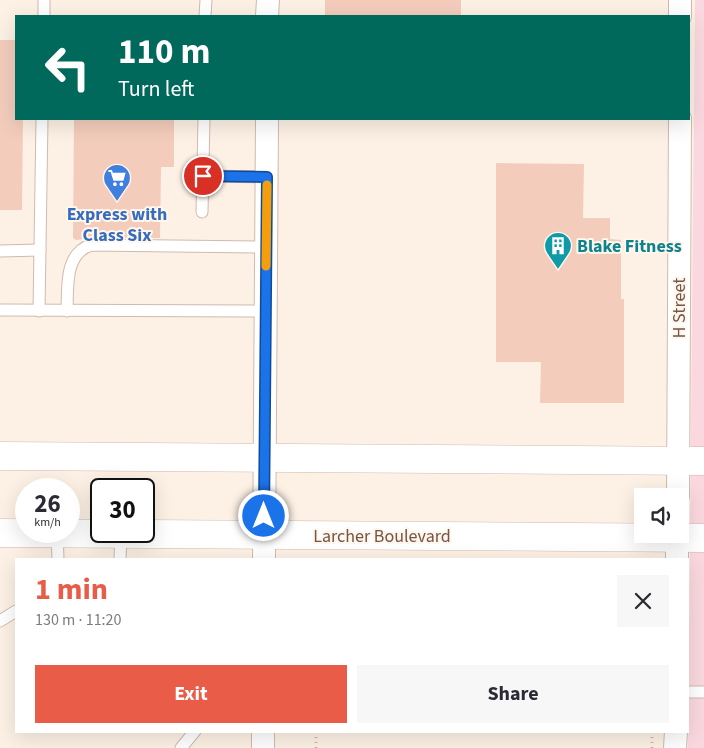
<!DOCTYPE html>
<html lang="en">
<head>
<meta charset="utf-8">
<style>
  body { margin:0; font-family:"Source Sans 3",sans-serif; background:#f7f7f7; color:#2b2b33; height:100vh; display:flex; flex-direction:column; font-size:19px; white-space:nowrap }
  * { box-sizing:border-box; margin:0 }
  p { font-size:16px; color:#7c7c81 }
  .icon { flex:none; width:28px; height:28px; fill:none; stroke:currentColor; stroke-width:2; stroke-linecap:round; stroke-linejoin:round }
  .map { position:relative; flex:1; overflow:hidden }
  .panel { position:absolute; left:15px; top:558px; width:674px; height:175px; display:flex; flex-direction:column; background:#fff; border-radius:0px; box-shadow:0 5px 20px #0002 }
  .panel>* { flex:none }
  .guide { position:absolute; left:15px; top:15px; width:675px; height:105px; border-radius:0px; box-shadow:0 5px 20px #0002; background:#00695c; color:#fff; overflow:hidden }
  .fabs { position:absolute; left:634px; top:488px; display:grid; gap:10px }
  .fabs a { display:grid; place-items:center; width:55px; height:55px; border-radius:0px; background:#fff; box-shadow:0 5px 20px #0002; font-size:25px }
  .speed { position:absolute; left:15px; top:478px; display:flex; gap:10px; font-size:25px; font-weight:700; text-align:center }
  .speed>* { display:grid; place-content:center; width:65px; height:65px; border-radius:50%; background:#fff; box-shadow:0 5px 20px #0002; line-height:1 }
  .speed small { font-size:12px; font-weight:400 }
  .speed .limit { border:2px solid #111; border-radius:8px; background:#fff; color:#111 }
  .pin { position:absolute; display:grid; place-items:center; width:42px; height:42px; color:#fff; margin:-21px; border:2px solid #fff; border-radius:50%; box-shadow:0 1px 5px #0007 }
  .me { position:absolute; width:55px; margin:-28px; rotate:0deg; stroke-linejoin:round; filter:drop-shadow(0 0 4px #0008) }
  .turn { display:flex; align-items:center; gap:18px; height:105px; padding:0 20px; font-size:22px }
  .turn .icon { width:65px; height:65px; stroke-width:2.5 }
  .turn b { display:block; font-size:35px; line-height:42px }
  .round { display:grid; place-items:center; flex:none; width:52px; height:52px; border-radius:0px; background:#f7f7f7 }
  .head { display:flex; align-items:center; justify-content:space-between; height:85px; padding:0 20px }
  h1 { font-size:30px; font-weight:700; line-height:38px; color:#e95c47 }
  .button { display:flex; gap:10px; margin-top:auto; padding:10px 20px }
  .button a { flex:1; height:58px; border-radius:0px; background:#e95c47; color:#fff; font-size:20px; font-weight:700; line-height:58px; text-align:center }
  .button a+a { background:#f7f7f7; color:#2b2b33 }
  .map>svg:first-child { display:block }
  .medical { fill:#fbd8df }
  .building { fill:#f3ccbc }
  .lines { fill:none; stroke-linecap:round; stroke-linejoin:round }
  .service-casing { stroke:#d1baad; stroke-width:13 }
  .minor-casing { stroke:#d1baad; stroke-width:24 }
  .secondary-casing { stroke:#d4b9ab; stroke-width:29 }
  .path { stroke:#d8af9f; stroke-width:3; stroke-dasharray:1 4; stroke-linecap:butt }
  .service { stroke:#fff; stroke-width:11 }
  .minor { stroke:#fff; stroke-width:22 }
  .secondary { stroke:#fff; stroke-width:28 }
  .route-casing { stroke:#114b97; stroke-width:12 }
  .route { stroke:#1a73e8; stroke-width:9 }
  .slow { stroke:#f59e0b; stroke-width:9 }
  .labels { text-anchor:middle; stroke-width:4; stroke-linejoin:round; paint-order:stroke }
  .shop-label { font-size:18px; font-weight:bold; fill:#366cbe; stroke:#fff6ec }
  .culture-label { font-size:18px; font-weight:bold; fill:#0d838f; stroke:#fff6ec; text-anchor:start }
  .street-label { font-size:18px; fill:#765549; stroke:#fff6ec }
</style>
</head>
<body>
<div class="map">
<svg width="704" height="748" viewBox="0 0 704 748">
  <rect width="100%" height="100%" fill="#fdf1e5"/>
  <polygon class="medical" points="695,0 704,0 704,748 688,748"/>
  <g class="building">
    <rect x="325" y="0" width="136" height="16"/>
    <polygon points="0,40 16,40 16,119 23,119 22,210 0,210"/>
    <polygon points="74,119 174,119 174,167 161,167 160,238 91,238 76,240 73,238"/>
    <polygon points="496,163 584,164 583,218 610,218 610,239 621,240 621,299 624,299 624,403 540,403 541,362 496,362"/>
  </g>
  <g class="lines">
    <defs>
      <g id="service">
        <polyline points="44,16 44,0"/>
        <polyline points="205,16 206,0"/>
        <polyline points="203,176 267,177"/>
        <polyline points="202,212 204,119"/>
        <polyline points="0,251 40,250"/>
        <polyline points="0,310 266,311"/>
        <polyline points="39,311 42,119"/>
        <path d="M67 311C68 287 64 254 91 245L266 247"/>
        <polyline points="57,533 58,559"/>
        <polyline points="120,559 121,534"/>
        <polyline points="0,621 16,611"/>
        <polyline points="688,692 704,692"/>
        <polyline points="181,748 195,731"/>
      </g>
      <g id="minor">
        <polyline points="267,16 268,0"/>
        <polyline points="680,16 680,0"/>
        <polyline points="678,496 680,119"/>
        <polyline points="264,559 267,119"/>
        <polyline points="677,559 677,534"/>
        <polyline points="263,748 263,731"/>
        <polyline points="675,748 676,731"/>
      </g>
      <g id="secondary">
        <polyline points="0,456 704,461"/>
        <polyline points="0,533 704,538"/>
      </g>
    </defs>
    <use href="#service" class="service-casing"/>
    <use href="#minor" class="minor-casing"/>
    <use href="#secondary" class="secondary-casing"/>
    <g class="path">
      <polyline points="316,748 316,731"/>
      <polyline points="652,748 652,731"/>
    </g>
    <use href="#service" class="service"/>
    <use href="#minor" class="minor"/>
    <use href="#secondary" class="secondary"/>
  </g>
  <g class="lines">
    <defs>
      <polyline id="route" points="203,176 267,177 264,516"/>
    </defs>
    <use href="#route" class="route-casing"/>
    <use href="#route" class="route"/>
    <polyline class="slow" points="266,266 267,185"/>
  </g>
  <defs>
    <symbol id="supermarket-pin" viewBox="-11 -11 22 30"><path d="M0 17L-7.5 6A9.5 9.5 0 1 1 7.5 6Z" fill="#3f7fe0" stroke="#fff6ec"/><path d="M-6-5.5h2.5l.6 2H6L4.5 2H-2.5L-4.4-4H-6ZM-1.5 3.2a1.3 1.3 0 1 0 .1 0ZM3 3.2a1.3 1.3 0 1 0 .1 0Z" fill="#fff"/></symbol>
    <symbol id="building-pin" viewBox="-11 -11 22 30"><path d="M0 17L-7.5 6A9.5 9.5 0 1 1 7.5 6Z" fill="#0f9aa8" stroke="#fff6ec"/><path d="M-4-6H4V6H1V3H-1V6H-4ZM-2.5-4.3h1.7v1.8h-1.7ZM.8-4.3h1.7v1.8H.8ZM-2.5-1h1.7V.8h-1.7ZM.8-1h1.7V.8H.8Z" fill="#fff"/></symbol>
  </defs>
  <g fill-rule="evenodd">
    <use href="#supermarket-pin" x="101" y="162" width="32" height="43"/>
    <use href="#building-pin" x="542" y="230" width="32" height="43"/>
  </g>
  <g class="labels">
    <g class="shop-label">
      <text x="117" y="220">Express with<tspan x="117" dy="21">Class Six</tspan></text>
    </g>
    <g class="culture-label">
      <text x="577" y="252">Blake Fitness</text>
    </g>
    <g class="street-label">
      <text transform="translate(679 308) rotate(-90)" y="6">H Street</text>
      <text x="382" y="542">Larcher Boulevard</text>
    </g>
  </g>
</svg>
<div class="fabs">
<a><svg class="icon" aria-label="sound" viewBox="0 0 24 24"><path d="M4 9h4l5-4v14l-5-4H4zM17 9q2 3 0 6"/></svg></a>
</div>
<div class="speed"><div>26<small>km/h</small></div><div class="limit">30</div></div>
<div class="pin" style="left:203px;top:176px;background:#d93025"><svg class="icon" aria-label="arrive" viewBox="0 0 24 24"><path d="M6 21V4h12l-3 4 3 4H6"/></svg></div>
<svg class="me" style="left:264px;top:516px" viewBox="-20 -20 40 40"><circle r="17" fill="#1a73e8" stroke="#fff" stroke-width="3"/><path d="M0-11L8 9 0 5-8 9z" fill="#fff"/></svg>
<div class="guide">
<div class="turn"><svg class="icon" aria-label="left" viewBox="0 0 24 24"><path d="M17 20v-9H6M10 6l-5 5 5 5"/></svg><div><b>110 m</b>Turn left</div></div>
</div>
<section class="panel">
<div class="head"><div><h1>1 min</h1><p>130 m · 11:20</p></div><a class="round"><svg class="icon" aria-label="close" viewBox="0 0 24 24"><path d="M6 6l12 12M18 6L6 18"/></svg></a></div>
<div class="button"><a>Exit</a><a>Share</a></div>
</section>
</div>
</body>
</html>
